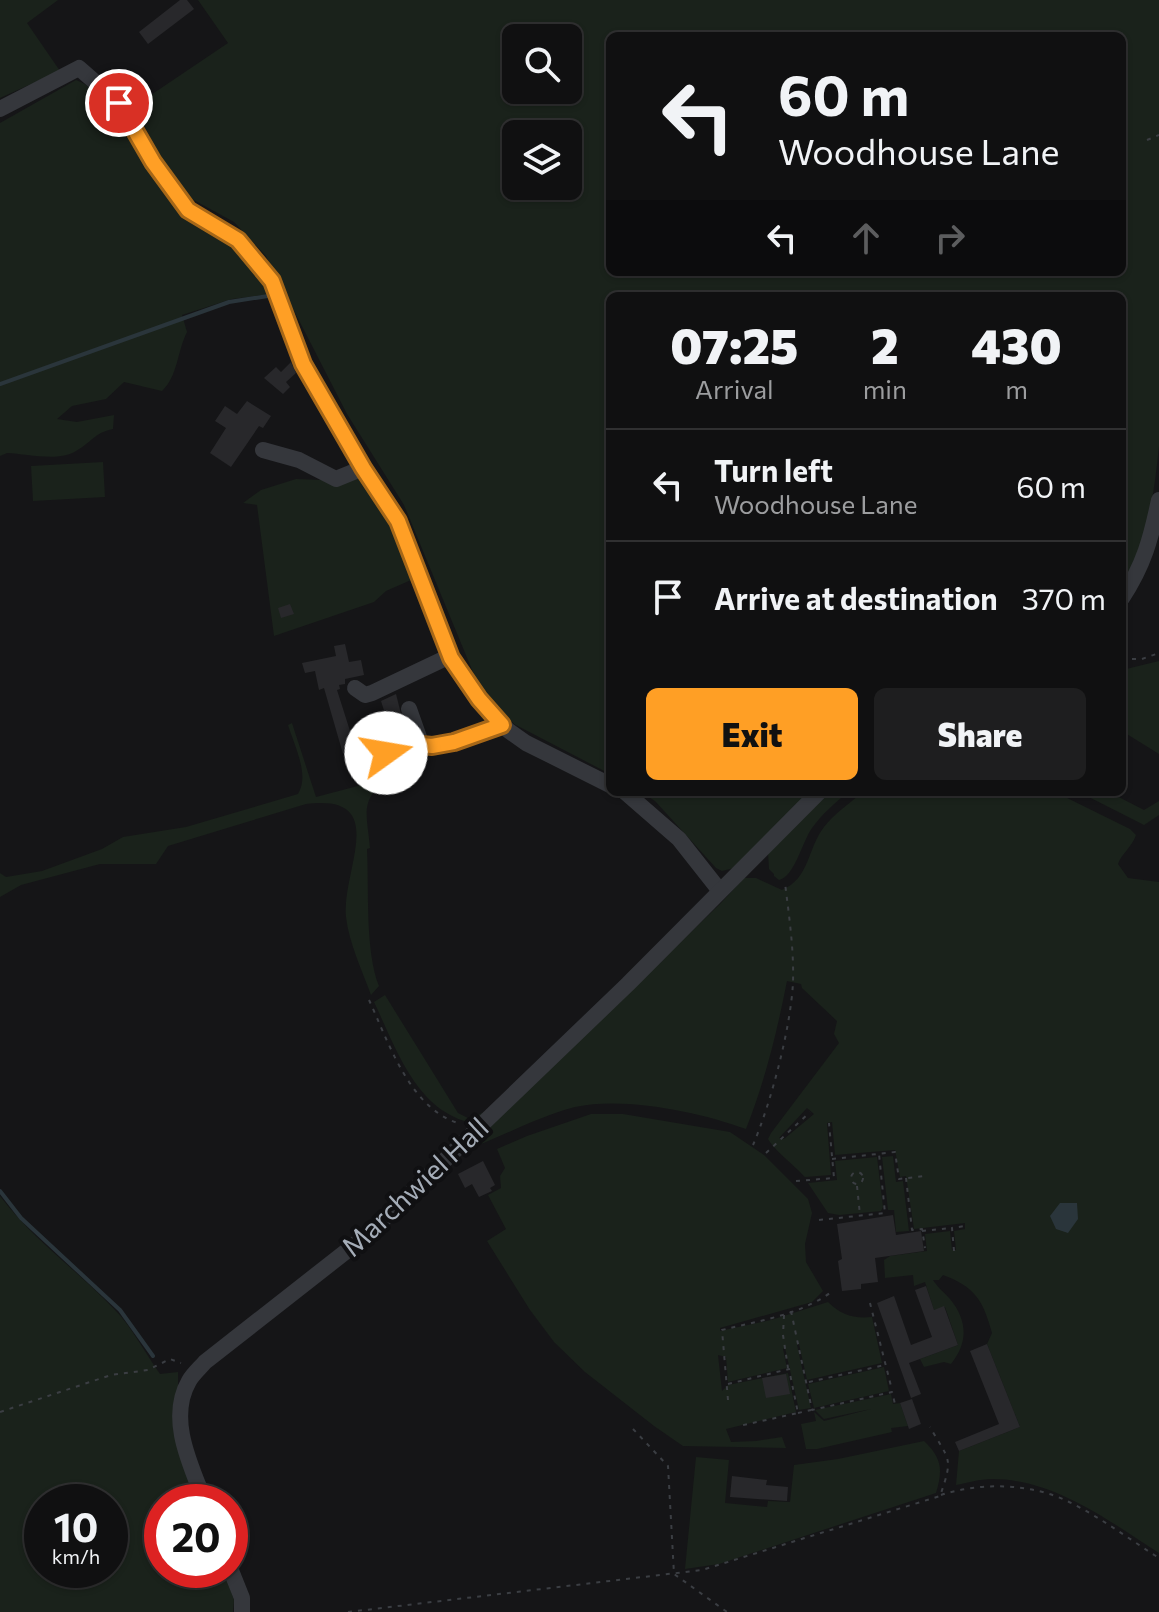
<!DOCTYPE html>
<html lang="en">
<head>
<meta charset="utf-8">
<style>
  body { margin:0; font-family:Commissioner,sans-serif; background:#1e1e1f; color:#f1f3f6; height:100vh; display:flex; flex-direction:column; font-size:30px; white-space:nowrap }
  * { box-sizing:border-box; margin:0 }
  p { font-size:26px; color:#9c9d9f }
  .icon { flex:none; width:44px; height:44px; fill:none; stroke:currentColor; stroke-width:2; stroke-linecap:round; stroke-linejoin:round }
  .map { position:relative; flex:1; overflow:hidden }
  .drawer { position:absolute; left:606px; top:292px; width:520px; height:504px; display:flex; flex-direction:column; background:#101011; border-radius:12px; box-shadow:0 2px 6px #0004,0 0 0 2px #303031 }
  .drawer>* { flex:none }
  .guide { position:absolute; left:606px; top:32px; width:520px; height:244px; border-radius:12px; box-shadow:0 2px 6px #0004,0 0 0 2px #303031; background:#101011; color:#f1f3f6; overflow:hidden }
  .buttons { position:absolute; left:502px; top:24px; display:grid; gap:16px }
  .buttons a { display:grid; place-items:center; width:80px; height:80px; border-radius:12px; background:#101011; box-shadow:0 2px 6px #0004,0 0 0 2px #303031; font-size:40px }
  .speed { position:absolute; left:24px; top:1484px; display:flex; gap:16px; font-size:40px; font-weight:700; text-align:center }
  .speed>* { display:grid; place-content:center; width:104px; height:104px; border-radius:50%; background:#101011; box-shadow:0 2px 6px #0004,0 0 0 2px #303031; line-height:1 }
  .speed small { font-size:20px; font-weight:400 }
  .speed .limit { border:12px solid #d22; background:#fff; color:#111 }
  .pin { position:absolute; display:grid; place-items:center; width:68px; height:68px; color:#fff; margin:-34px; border:4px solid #fff; border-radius:50%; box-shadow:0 2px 8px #0007 }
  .me { position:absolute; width:88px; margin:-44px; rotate:77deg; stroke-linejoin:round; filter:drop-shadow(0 0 6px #0008) }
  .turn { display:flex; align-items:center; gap:28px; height:168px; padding:0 40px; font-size:36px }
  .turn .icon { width:104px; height:104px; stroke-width:2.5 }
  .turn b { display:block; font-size:56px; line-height:68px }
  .lanes { display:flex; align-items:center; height:76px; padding:0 40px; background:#0003; justify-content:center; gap:40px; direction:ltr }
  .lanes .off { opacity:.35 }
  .eta { display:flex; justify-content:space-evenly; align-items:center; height:136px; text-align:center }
  .eta b { font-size:48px; font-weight:800; line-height:56px }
  .action { display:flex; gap:16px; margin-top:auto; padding:16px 40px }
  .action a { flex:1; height:92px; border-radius:12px; background:#ff9f25; color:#111; font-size:32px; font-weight:800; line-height:92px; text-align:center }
  .action a+a { background:#1e1e1f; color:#f1f3f6 }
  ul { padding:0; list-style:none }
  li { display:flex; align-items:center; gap:24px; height:112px; padding:0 40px; border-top:2px solid #303031 }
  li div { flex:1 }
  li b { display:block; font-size:30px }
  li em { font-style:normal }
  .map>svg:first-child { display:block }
  .green { fill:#1a221b; fill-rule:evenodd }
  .water { fill:#2a353b }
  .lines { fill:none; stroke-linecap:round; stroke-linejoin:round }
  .stream { stroke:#2a353b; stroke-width:4 }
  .building { fill:#28282b }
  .path { stroke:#3b3e43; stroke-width:2; stroke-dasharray:4 6; stroke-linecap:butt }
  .minor { stroke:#35373c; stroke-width:16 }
  .route-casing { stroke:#a66718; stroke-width:20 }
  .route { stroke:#ff9f25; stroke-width:14 }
  .labels { text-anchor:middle; stroke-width:8; stroke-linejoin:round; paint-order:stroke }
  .street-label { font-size:28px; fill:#a5adb8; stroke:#101012 }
</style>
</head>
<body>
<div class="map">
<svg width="1159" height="1612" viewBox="0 0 1159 1612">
  <rect width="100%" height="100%" fill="#151517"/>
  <g class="green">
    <polygon points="0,0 58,0 27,23 60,71 0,98"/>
    <path d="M198 0H1159V446C1154 495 1148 541 1122 584V296H610V774L514 724 491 700 475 677 404 505 347 414 266 256 234 222 190 198 161 158 137 112 139 103 228 43ZM610 36H1122V272H610ZM516 38H568V90H516ZM516 134H568V186H516Z"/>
    <path d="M76 80C132 104 137 162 172 204 189 225 218 232 239 249 252 260 262 280 272 294L232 299 182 315 187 332C177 352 178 376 162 391L124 382 106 399 72 406 57 419 77 422 114 415 113 429C94 433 92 442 76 451 59 462 27 454 7 453L0 456V123Z"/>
    <polygon points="103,462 105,497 33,501 31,466"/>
    <polygon points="361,472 390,513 390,527 411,580 386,591 374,602 274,636 257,505 243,503 261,490 296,479 321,480"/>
    <polygon points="1159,661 1159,754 1122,731 1122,670"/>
    <path d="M292 723 316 797 388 778C359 801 367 813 370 848L367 849C369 888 365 952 379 986L371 995C362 970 349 943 346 917 341 871 392 793 306 804L168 846 156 864H100L21 885 0 897V873L6 877 42 871 102 849 123 837 186 827 298 794C310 775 294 745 288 725Z"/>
    <polygon points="641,792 812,792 738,867 722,871 716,868 655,801"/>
    <path d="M830 792H848C835 803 822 814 812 828 802 842 795 876 779 880L774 876V874L769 869 768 853Z"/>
    <path d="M863 792H1055L1130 829 1136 835C1132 847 1122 853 1118 864L1128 878 1159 882V1553C1109 1521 1054 1479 992 1479 980 1479 967 1483 956 1485L959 1451 1020 1427 987 1344 992 1333C983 1300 975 1287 943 1275L939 1280H933C938 1288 944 1292 950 1299 968 1321 968 1343 951 1364L944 1362 924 1367 920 1359 958 1345 945 1307 934 1310 925 1282 914 1286 913 1275 885 1278 884 1260 890 1256 927 1251 925 1234 950 1231 952 1250H956L954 1231 965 1229V1223L914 1229 906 1176 900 1177 895 1150 835 1155 832 1122 827 1123 831 1175 805 1177C795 1166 774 1150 768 1139L771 1133 839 1043 834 1034 837 1021 802 988 801 984 787 981C777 1032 765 1081 746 1129 700 1112 624 1096 575 1107 540 1116 505 1135 471 1148L489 1126 720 904 744 878H756L782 890C810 878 807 849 824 827 834 814 850 803 863 792ZM807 1108 814 1114 784 1139 779 1138Z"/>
    <polygon points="1079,792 1109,792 1144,810 1159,801 1159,815 1144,825"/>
    <path d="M385 995 458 1113 470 1119 484 1112 472 1123C416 1111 396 1048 374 1002Z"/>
    <path d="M591 1114H623L730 1132 764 1155 808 1199 812 1213 805 1244 806 1262 823 1291 812 1302 720 1328V1331L771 1320 828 1302C841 1315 854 1319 872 1317L882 1363 807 1380 799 1344 797 1345 811 1408 799 1410 785 1348 783 1349 787 1368 728 1382 726 1357 718 1355 722 1391 728 1385 788 1373 796 1412 726 1429 731 1442 756 1441 782 1437 786 1448 683 1446 654 1426 585 1372 554 1342 530 1310 487 1241 506 1229 488 1195 501 1188 500 1176 505 1168 497 1149 527 1136Z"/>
    <polygon points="893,1156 896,1182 903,1181 909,1231 896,1232 894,1210 888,1210 882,1157"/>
    <polygon points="877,1157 883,1207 881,1211 839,1215 828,1213 808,1183 837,1180 835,1161"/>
    <path d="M0 1196C32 1239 77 1270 114 1309 132 1327 145 1353 160 1374L178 1372V1388L199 1502H162V1570H224L234 1600 233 1612H0ZM42 1502H110V1570H42Z"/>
    <polygon points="884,1367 889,1391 814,1408 808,1384"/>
    <polygon points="891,1394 893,1404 900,1403 908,1426 891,1428 892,1432 817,1449 806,1449 801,1424 816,1421 814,1412 824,1421 871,1409 824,1419 815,1410"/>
    <path d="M924 1441C942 1458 943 1470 936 1493L719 1564 685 1569 696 1457 729 1460 725 1503 767 1507 768 1501 790 1502 794 1465 838 1459Z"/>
  </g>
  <polygon class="water" points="1060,1203 1077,1203 1078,1219 1068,1233 1056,1229 1050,1216"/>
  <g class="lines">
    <g class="stream">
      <polyline points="0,384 229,302 268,296"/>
      <polyline points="0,1191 21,1218 120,1310 153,1356"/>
    </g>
  </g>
  <g class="building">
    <polygon points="180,0 187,0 194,9 148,44 139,32"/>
    <polygon points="291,362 296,373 286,382 290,387 283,394 264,378 276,367 281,372"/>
    <polygon points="247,401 271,416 263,428 259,426 231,467 210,453 226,428 215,421 225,406 237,414"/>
    <polygon points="290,604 294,614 281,618 278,608"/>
    <polygon points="345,644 349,662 361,660 364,675 345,679 345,684 339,685 340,689 337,690 351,734 388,723 381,701 396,694 406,734 370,746 378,774 361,779 354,751 343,754 324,688 319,690 315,671 305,673 302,663 336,656 334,646"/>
    <polygon points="483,1161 495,1185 490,1188 492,1191 479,1197 472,1184 465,1188 458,1174"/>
    <polygon points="893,1215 896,1235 921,1231 924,1251 875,1258 878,1282 861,1284 861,1289 842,1291 838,1261 842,1259 837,1224"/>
    <polygon points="926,1286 934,1310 944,1306 958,1345 909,1363 921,1394 911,1398 877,1303 894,1296 911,1345 932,1337 915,1290"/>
    <polygon points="987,1344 1020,1427 959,1451 955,1442 999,1424 970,1351"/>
    <polygon points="786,1374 790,1394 766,1398 762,1378"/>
    <polygon points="912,1399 921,1424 909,1429 900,1403"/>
    <polygon points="732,1476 767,1480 766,1485 788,1487 787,1501 730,1497"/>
  </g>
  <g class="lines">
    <g class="path">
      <polyline points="1147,140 1159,135"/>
      <polyline points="1122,659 1142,659 1159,653"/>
      <path d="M369 1000C389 1043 410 1110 461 1124"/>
      <path d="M753 1145C771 1103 791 1027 793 982 794 949 789 916 785 883"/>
      <polyline points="766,1153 810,1112"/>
      <polyline points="832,1159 895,1152 899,1179 924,1176"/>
      <circle cx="857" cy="1178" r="6"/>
      <polyline points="906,1178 912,1230 922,1229 925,1248"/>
      <polyline points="796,1181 834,1178 829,1123"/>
      <polyline points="857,1186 860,1215"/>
      <polyline points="819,1220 885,1213 879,1154"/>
      <polyline points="922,1231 951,1228"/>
      <polyline points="954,1251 952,1228 965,1226"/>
      <polyline points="870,1303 892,1390"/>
      <polyline points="791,1311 812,1410 892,1392 895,1404"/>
      <polyline points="784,1315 783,1335 788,1368"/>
      <polyline points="809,1382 885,1365"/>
      <polyline points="728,1384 789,1369 798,1413 739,1426"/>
      <path d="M728 1400 722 1330C758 1321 799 1315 830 1293"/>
      <polyline points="0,1412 111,1375 148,1370 170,1359 181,1363"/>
      <polyline points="798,1413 811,1410"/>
      <polyline points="633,1429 668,1466 674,1574 727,1612"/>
      <path d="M941 1495C980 1482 1032 1483 1069 1502 1100 1517 1129 1539 1159 1558"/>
      <path d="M348 1612 702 1570 940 1496C954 1456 949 1461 930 1427"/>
    </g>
    <g class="minor">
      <polyline points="0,109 79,68 119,103 153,162 188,210 238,240 272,281 303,364 363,468 398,521 451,658 464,679 492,715 509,731 526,743 610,785"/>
      <polyline points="263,450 299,460 336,479 363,468"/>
      <path d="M1122 598C1144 565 1151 538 1159 500"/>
      <polyline points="355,688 365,695 372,693 450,656"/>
      <polyline points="409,709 421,743"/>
      <polyline points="386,753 411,744 432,746 454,742 475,736 502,725"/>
      <polyline points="625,792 679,839 720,891"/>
      <path d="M205 1502C191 1466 167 1419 189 1381 193 1374 200 1368 205 1362L367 1235 628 984 819 792"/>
      <polyline points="230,1568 242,1598 242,1612"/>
    </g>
  </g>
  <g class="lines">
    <defs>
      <polyline id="route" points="119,103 153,162 188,210 238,240 272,281 303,364 363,468 398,521 451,658 479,699 502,725 454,742 432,746 411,744 386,753"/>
    </defs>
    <use href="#route" class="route-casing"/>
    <use href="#route" class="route"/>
  </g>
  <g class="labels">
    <g class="street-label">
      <text transform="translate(415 1187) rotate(-43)" y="10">Marchwiel Hall</text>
    </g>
  </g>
</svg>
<div class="buttons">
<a><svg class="icon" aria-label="search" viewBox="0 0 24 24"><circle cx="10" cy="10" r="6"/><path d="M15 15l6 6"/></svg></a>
<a><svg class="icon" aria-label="layers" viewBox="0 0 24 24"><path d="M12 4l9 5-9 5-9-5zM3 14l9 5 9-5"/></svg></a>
</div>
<div class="speed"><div>10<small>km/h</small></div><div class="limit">20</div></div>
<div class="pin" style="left:119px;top:103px;background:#d93025"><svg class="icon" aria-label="arrive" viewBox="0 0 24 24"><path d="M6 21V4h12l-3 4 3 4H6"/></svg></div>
<svg class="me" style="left:386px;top:753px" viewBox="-20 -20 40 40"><circle r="19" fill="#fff"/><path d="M0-13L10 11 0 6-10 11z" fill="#ff9f25"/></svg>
<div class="guide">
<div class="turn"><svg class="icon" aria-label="left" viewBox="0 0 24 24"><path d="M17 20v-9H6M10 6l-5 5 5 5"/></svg><div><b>60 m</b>Woodhouse Lane</div></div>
<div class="lanes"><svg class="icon" aria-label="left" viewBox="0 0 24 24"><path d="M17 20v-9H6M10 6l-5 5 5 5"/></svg><svg class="icon off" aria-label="ahead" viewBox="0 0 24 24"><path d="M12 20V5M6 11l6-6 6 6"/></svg><svg class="icon off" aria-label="right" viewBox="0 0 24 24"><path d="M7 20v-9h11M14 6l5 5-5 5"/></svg></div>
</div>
<section class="drawer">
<div class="eta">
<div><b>07:25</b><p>Arrival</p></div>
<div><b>2</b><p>min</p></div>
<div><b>430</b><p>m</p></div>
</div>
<ul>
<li><svg class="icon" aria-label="left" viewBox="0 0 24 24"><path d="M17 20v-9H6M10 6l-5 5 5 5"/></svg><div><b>Turn left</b><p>Woodhouse Lane</p></div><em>60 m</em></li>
<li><svg class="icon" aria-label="arrive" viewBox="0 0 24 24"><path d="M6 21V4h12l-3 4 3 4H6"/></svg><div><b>Arrive at destination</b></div><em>370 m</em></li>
</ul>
<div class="action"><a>Exit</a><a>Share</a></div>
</section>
</div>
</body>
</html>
